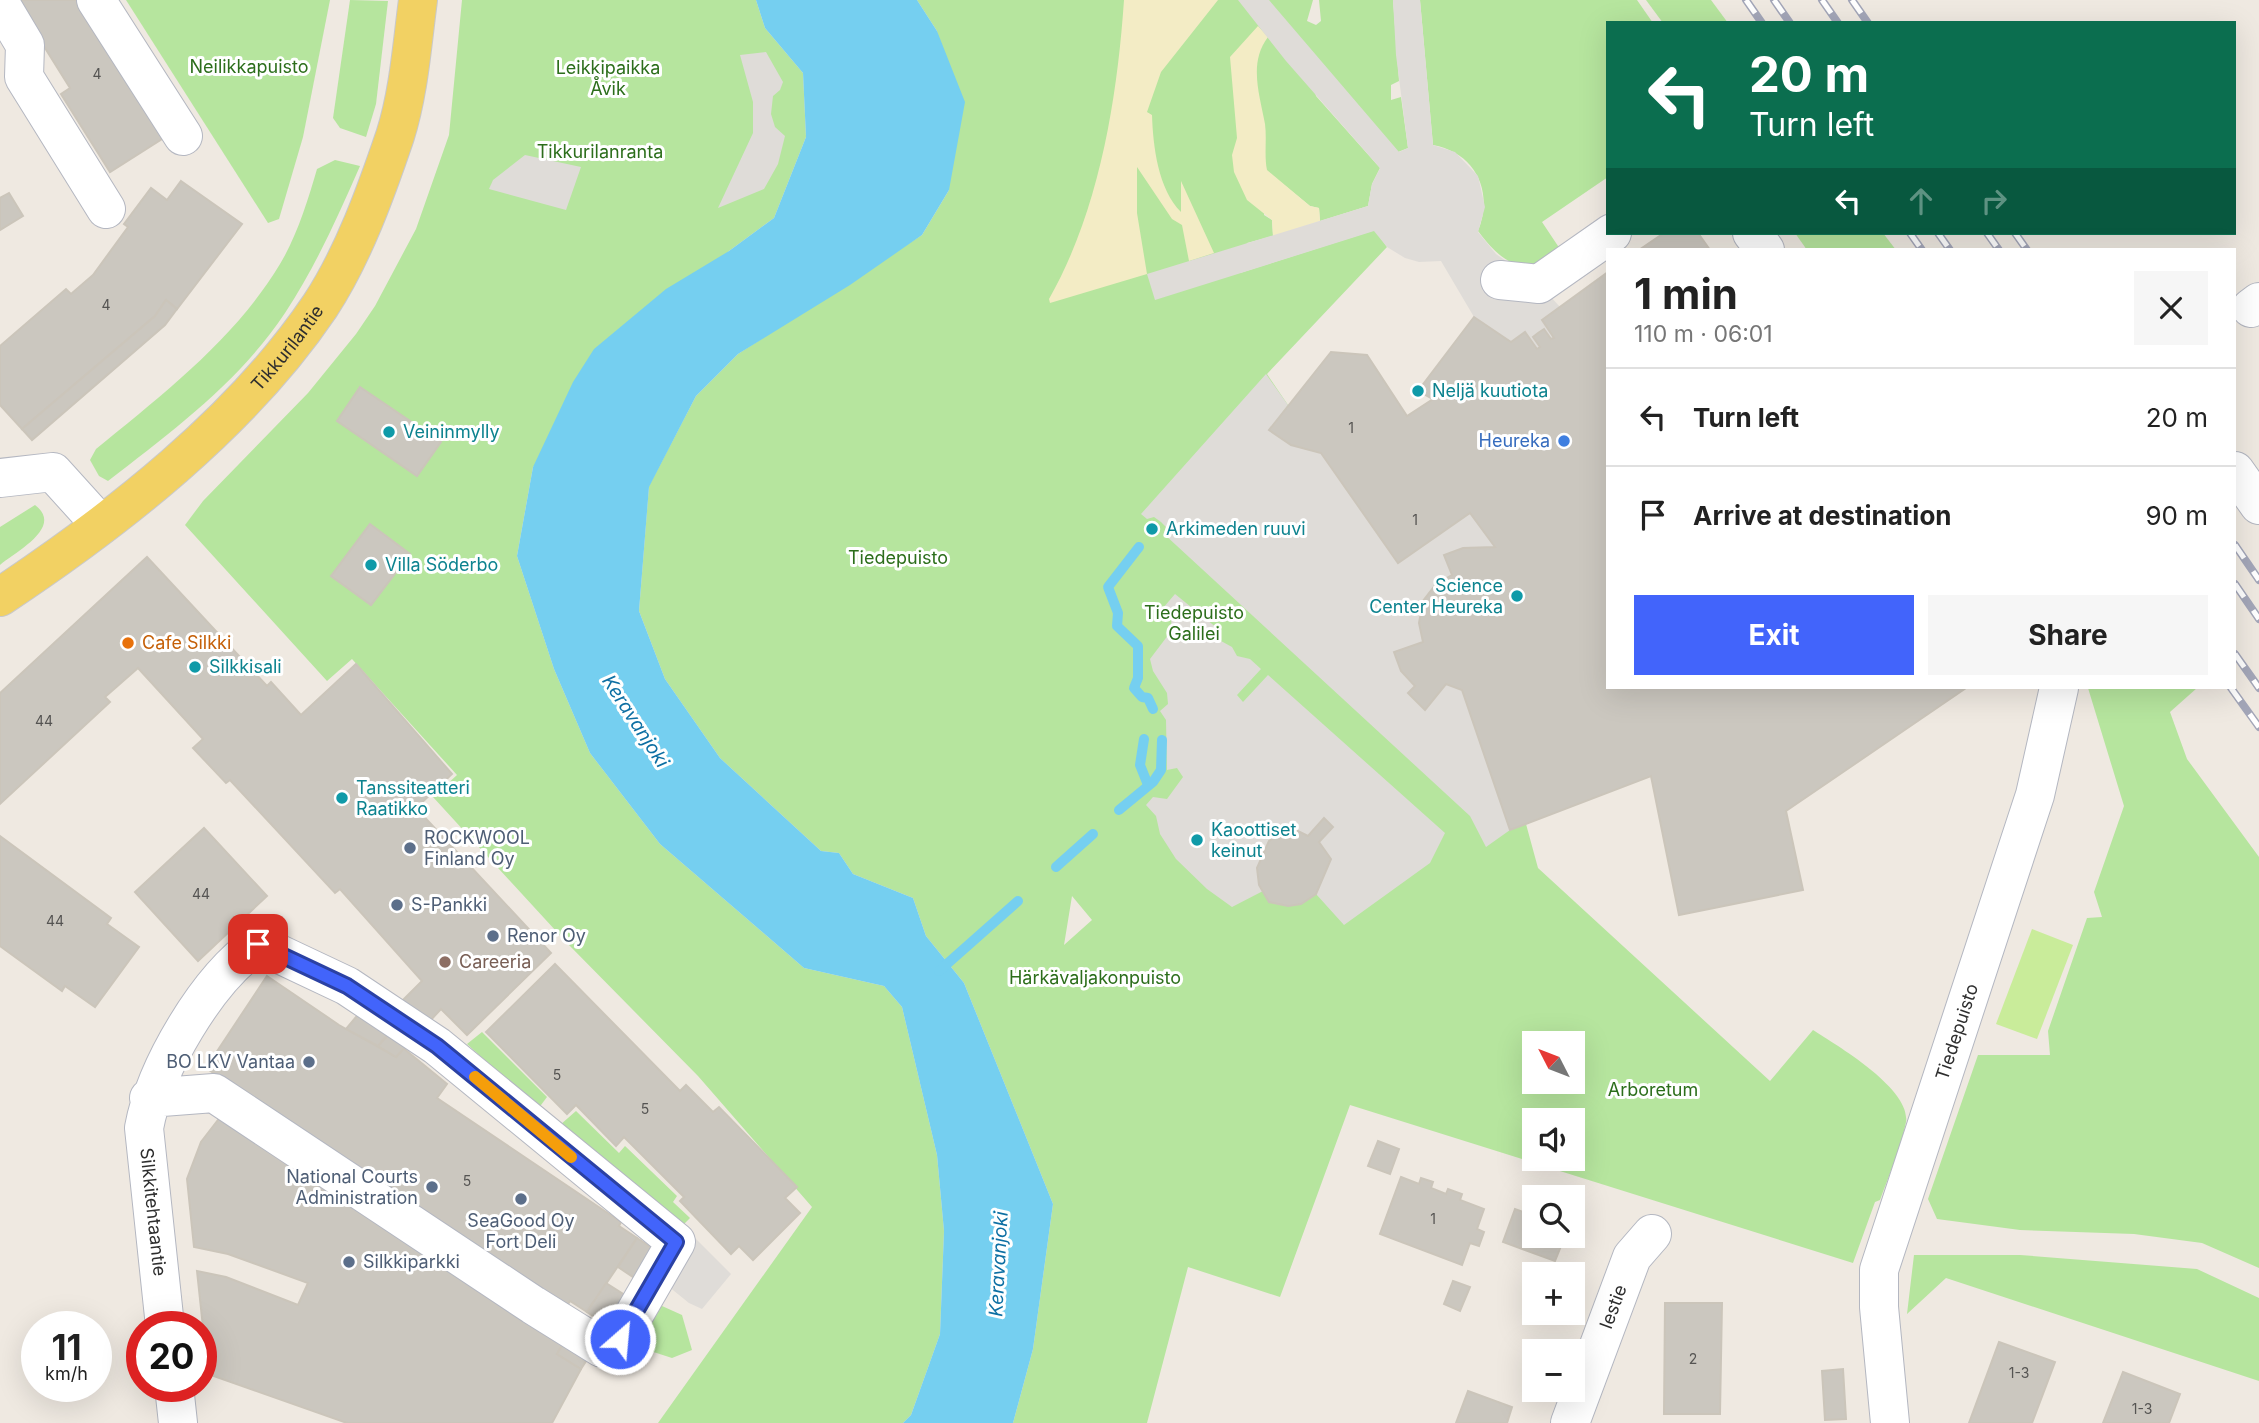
<!DOCTYPE html>
<html lang="en">
<head>
<meta charset="utf-8">
<style>
  body { margin:0; font-family:Inter,sans-serif; background:#f6f6f6; color:#222; height:100vh; display:flex; flex-direction:column; font-size:26px; white-space:nowrap }
  * { box-sizing:border-box; margin:0 }
  p { font-size:23px; color:#767676 }
  .icon { flex:none; width:38px; height:38px; fill:none; stroke:currentColor; stroke-width:2; stroke-linecap:round; stroke-linejoin:round }
  .map { position:relative; flex:1; overflow:hidden }
  .drawer { position:absolute; left:1606px; top:248px; width:630px; height:441px; display:flex; flex-direction:column; background:#fff; border-radius:0px; box-shadow:0 7px 28px #0002 }
  .drawer>* { flex:none }
  .top-card { position:absolute; left:1606px; top:21px; width:630px; height:214px; border-radius:0px; box-shadow:0 7px 28px #0002; background:#0b6e4f; color:#fff; overflow:hidden }
  .needle { width:46px; rotate:312deg }
  .controls { position:absolute; left:1522px; top:1031px; display:grid; gap:14px }
  .controls a { display:grid; place-items:center; width:63px; height:63px; border-radius:0px; background:#fff; box-shadow:0 7px 28px #0002; font-size:35px }
  .speed { position:absolute; left:21px; top:1311px; display:flex; gap:14px; font-size:35px; font-weight:700; text-align:center }
  .speed>* { display:grid; place-content:center; width:91px; height:91px; border-radius:50%; background:#fff; box-shadow:0 7px 28px #0002; line-height:1 }
  .speed small { font-size:18px; font-weight:400 }
  .speed .limit { border:10px solid #d22; background:#fff; color:#111 }
  .pin { position:absolute; display:grid; place-items:center; width:60px; height:60px; color:#fff; margin:-30px; border-radius:14px; box-shadow:0 4px 10px #0006 }
  .me { position:absolute; width:77px; margin:-38px; rotate:27deg; stroke-linejoin:round; filter:drop-shadow(0 0 5px #0008) }
  .turn { display:flex; align-items:center; gap:24px; height:147px; padding:0 28px; font-size:32px }
  .turn .icon { width:91px; height:91px; stroke-width:2.5 }
  .turn b { display:block; font-size:49px; line-height:60px }
  .lanes { display:flex; align-items:center; height:66px; padding:0 28px; background:#0003; justify-content:center; gap:35px; direction:ltr }
  .lanes .off { opacity:.35 }
  .round { display:grid; place-items:center; flex:none; width:74px; height:74px; border-radius:0px; background:#f6f6f6 }
  .headline { display:flex; align-items:center; justify-content:space-between; height:119px; padding:0 28px }
  h1 { font-size:42px; font-weight:700; line-height:52px }
  .button { display:flex; gap:14px; margin-top:auto; padding:14px 28px }
  .button a { flex:1; height:80px; border-radius:0px; background:#4264fb; color:#fff; font-size:28px; font-weight:700; line-height:80px; text-align:center }
  .button a+a { background:#f6f6f6; color:#222 }
  ul { padding:0; list-style:none }
  li { display:flex; align-items:center; gap:21px; height:98px; padding:0 28px; border-top:2px solid #e0e0e0 }
  li div { flex:1 }
  li b { display:block; font-size:26px }
  li em { font-style:normal }
  .map>svg:first-child { display:block }
  .green { fill:#b6e59e; fill-rule:evenodd }
  .sand { fill:#f3ecc5 }
  .pitch { fill:#c9ec9a }
  .plaza { fill:#dfdcd8 }
  .water { fill:#75cff0 }
  .lines { fill:none; stroke-linecap:round; stroke-linejoin:round }
  .stream { stroke:#75cff0; stroke-width:10 }
  .building { fill:#cbc7bf; stroke:#cbc5ba; stroke-width:2 }
  .minor-casing { stroke:#b4b7c1; stroke-width:40 }
  .major-casing { stroke:#c9c9c9; stroke-width:40 }
  .minor { stroke:#fff; stroke-width:38 }
  .major { stroke:#f2d163; stroke-width:38 }
  .rail-casing { stroke:#a3a6b8; stroke-width:8 }
  .rail { stroke:#fff; stroke-width:5; stroke-dasharray:16; stroke-linecap:butt }
  .route-casing { stroke:#2b41a3; stroke-width:18 }
  .route { stroke:#4264fb; stroke-width:12 }
  .slow { stroke:#f59e0b; stroke-width:12 }
  .culture-dot { fill:#0f9aa8; stroke:#fff; stroke-width:2.5 }
  .shop-dot { fill:#3f7fe0; stroke:#fff; stroke-width:2.5 }
  .food-dot { fill:#e8710a; stroke:#fff; stroke-width:2.5 }
  .service-dot { fill:#5c6f8a; stroke:#fff; stroke-width:2.5 }
  .education-dot { fill:#8d6e63; stroke:#fff; stroke-width:2.5 }
  .labels { text-anchor:middle; stroke-width:6; stroke-linejoin:round; paint-order:stroke }
  .number-label { font-size:14px; fill:#555452 }
  .park-label { font-size:18px; fill:#2c6e1b; stroke:#fff }
  .street-label { font-size:18px; fill:#2e2e2e; stroke:#fff }
  .culture-label { font-size:18px; fill:#0d838f; stroke:#fff; text-anchor:start }
  .shop-label { font-size:18px; fill:#366cbe; stroke:#fff; text-anchor:end }
  .food-label { font-size:18px; fill:#c56008; stroke:#fff; text-anchor:start }
  .service-label { font-size:18px; fill:#4e5e75; stroke:#fff; text-anchor:start }
  .education-label { font-size:18px; fill:#785e54; stroke:#fff; text-anchor:start }
  .water-label { font-size:19px; font-style:italic; fill:#0d6fa3; stroke:#fff }
</style>
</head>
<body>
<div class="map">
<svg width="2259" height="1423" viewBox="0 0 2259 1423">
  <rect width="100%" height="100%" fill="#efe9e1"/>
  <g class="green">
    <polygon points="126,0 330,0 303,137 279,219 268,223"/>
    <polygon points="350,0 388,1 376,104 366,137 340,128 333,118"/>
    <polygon points="462,0 756,0 765,28 803,73 806,137 774,218 729,251 533,467 517,556 554,669 590,753 660,844 804,968 884,986 902,1007 937,1155 944,1231 940,1334 911,1415 903,1423 658,1423 812,1207 698,1076 567,943 433,797 457,775 352,659 327,681 185,525 203,501 308,393 356,334 375,306 416,229 449,135"/>
    <path d="M917 0H1313L1307 21 1316 25 1321 21 1319 0H1393L1399 81 1391 85V100L1401 97 1408 148 1398 152 1303 41 1316 96 1380 168 1372 184 1368 206 1320 221 1319 208 1310 206 1267 171 1264 215 1272 220 1273 236 1247 243 1240 273 1375 230 1387 247 1267 374 1288 405 1269 430 1291 445 1321 453 1420 612 1423 642 1394 653 1401 671 1415 686 1408 694 1425 710 1446 684 1510 829 1526 824 1538 868 1770 1081 1813 1030C1838 1046 1911 1089 1906 1122 1901 1148 1889 1175 1880 1200L1875 1202 1853 1263 1350 1105 1280 1297 1188 1267 1147 1423H1013L1033 1349 1053 1204 964 983 926 936 913 898 853 874 839 853 821 851 720 758 665 679 639 611 649 486 696 396 738 354 922 235 949 190 937 31ZM1072 896 1092 920 1064 945ZM1535 1043H1573V1082H1535ZM1535 1120H1573V1158H1535Z"/>
    <path d="M1420 0H1637L1653 23H1608V177L1542 222 1562 252C1523 278 1503 264 1478 231 1494 192 1476 153 1433 145Z"/>
    <polygon points="1646,0 1711,0 1728,23 1663,23"/>
    <path d="M335 160 360 166C338 216 316 266 285 313 240 381 173 431 108 481L99 476 90 460 96 449C163 394 235 339 280 264 297 236 308 200 317 169Z"/>
    <polygon points="1795,233 1883,233 1896,250 1807,250"/>
    <path d="M35 505C64 527 17 551 0 565V527Z"/>
    <polygon points="2088,688 2197,688 2170,712 2187,759 2259,857 2259,1268 2202,1243 2134,1234 2020,1230 1937,1219 1928,1199 1978,1055 2050,1055 2048,1031 2087,918 2102,917 2094,892 2124,806"/>
    <polygon points="482,1032 547,1097 538,1109 467,1044"/>
    <polygon points="576,1111 619,1153 625,1146 677,1196 673,1202 690,1218 681,1227 560,1125"/>
    <polygon points="1914,1255 2020,1255 2197,1269 2259,1298 2259,1381 1946,1278 1907,1314"/>
    <polygon points="662,1306 682,1315 692,1350 672,1358 635,1346 649,1315"/>
  </g>
  <g class="sand">
    <path d="M1124 0H1218L1161 72 1147 112 1152 115C1153 146 1158 189 1181 212V181L1214 253 1189 261 1182 225 1172 219 1137 167V213L1147 274 1050 303 1049 299C1099 211 1117 101 1124 0Z"/>
    <path d="M1258 26 1268 37C1248 63 1260 96 1265 124 1267 139 1264 155 1267 170L1310 206 1319 208 1320 221 1273 236 1272 220 1247 200 1234 172 1232 155 1237 138 1230 57Z"/>
  </g>
  <polygon class="pitch" points="2032,929 2073,945 2037,1039 1996,1024"/>
  <g class="plaza">
    <polygon points="1238,0 1269,0 1399,152 1408,148 1396,55 1393,0 1420,0 1433,145 1455,152 1478,176 1485,207 1478,232 1496,254 1539,284 1560,307 1542,320 1554,338 1551,339 1544,329 1538,333 1533,337 1540,347 1537,349 1525,332 1511,342 1474,317 1441,261 1419,262 1405,258 1387,247 1374,231 1155,300 1147,274 1368,206 1372,184 1380,168 1286,61"/>
    <polygon points="766,52 783,82 780,90 773,96 771,114 775,127 785,136 778,164 764,189 718,208 753,133 753,102 740,55"/>
    <polygon points="525,155 581,167 566,210 489,189 493,180"/>
    <polygon points="1266,374 1288,405 1269,430 1291,445 1321,453 1398,563 1470,513 1495,547 1463,548 1445,555 1452,575 1436,584 1423,601 1419,623 1423,642 1394,653 1401,671 1415,686 1408,694 1425,710 1446,684 1462,690 1510,830 1486,847 1470,816 1164,534 1166,527 1161,522 1154,517 1147,519 1141,514"/>
    <polygon points="1175,594 1217,628 1221,641 1232,647 1237,656 1250,659 1261,669 1237,695 1243,702 1268,675 1445,833 1430,863 1344,925 1316,894 1331,859 1319,842 1333,827 1324,818 1308,836 1296,831 1284,832 1269,841 1257,868 1263,891 1232,907 1207,889 1176,859 1160,834 1156,816 1146,805 1153,797 1167,799 1183,777 1177,768 1167,770 1166,720 1160,711 1168,704 1167,693 1153,671 1150,659 1172,630 1171,619 1163,608"/>
    <polygon points="695,1238 731,1274 702,1309 689,1303 668,1286 686,1264 684,1248"/>
  </g>
  <polygon class="water" points="756,0 917,0 937,31 965,102 949,190 922,235 850,285 738,354 696,396 649,487 639,611 665,679 720,758 821,851 839,853 853,874 913,898 926,936 964,983 1053,1204 1033,1349 1013,1423 903,1423 911,1415 940,1334 944,1231 937,1155 902,1007 884,986 804,968 660,844 590,753 554,669 517,556 533,467 573,382 594,349 666,289 729,251 774,218 806,137 803,73 765,28"/>
  <g class="lines">
    <g class="stream">
      <polyline points="1139,547 1108,587 1118,613 1117,626 1138,646 1138,678 1134,688 1142,697 1148,698 1153,709"/>
      <polyline points="1144,739 1140,765 1148,785"/>
      <polyline points="1119,810 1153,782 1161,770 1162,740"/>
      <polyline points="1056,867 1093,834"/>
      <polyline points="939,971 1018,901"/>
    </g>
  </g>
  <g class="building">
    <polygon points="15,0 86,0 170,134 110,172 61,94 70,88"/>
    <polygon points="181,181 242,224 177,309 166,300 155,316 22,429 0,405 0,346 66,289 71,294 93,275 128,227 124,224 151,188 167,200"/>
    <polygon points="9,193 23,216 0,230 0,198"/>
    <polygon points="1664,233 1698,233 1710,250 1639,250"/>
    <polygon points="1608,272 1608,688 1966,688 1786,811 1803,890 1679,915 1651,776 1510,830 1462,690 1446,684 1425,710 1408,693 1415,686 1401,671 1394,652 1423,642 1419,623 1423,601 1436,584 1452,575 1444,555 1463,548 1495,547 1470,513 1398,563 1321,453 1291,445 1269,430 1331,352 1367,355 1407,416 1433,399 1418,391 1474,317 1511,342 1525,332 1537,349 1540,347 1533,337 1538,333 1544,329 1551,339 1554,338 1542,320"/>
    <polygon points="166,300 177,309 165,325 32,440 22,429 155,316"/>
    <polygon points="360,387 441,442 417,476 337,421"/>
    <polygon points="370,524 410,554 371,605 331,576"/>
    <polygon points="147,557 267,686 271,682 301,715 356,664 452,774 416,808 551,953 467,1035 441,1009 428,1023 402,1001 422,981 340,889 335,893 230,780 226,783 193,748 203,739 138,668 105,697 110,702 0,804 0,693"/>
    <polygon points="1324,818 1333,827 1319,842 1331,859 1316,894 1301,904 1288,906 1269,902 1259,885 1257,868 1269,841 1283,832 1296,830 1308,836"/>
    <polygon points="204,828 267,896 198,961 135,892"/>
    <polygon points="0,836 111,918 107,924 139,947 95,1007 65,986 62,991 0,946"/>
    <polygon points="555,964 680,1091 686,1085 713,1112 719,1107 797,1187 785,1198 800,1213 753,1260 739,1246 731,1254 680,1201 684,1197 624,1137 616,1146 576,1105 567,1114 486,1032"/>
    <polygon points="267,976 339,1025 396,1057 403,1048 447,1084 437,1098 621,1222 619,1226 637,1238 587,1312 570,1301 565,1309 206,1068"/>
    <polygon points="411,1008 428,1023 396,1057 378,1046"/>
    <polygon points="361,1011 390,1032 378,1046 346,1029"/>
    <polygon points="221,1116 566,1339 557,1354 581,1369 552,1423 347,1423 208,1374 197,1271 226,1277 298,1305 308,1283 228,1254 194,1247 187,1179 201,1142"/>
    <polygon points="1378,1141 1399,1149 1390,1174 1368,1166"/>
    <polygon points="1401,1177 1419,1184 1421,1178 1433,1182 1431,1188 1446,1194 1448,1189 1462,1194 1460,1200 1484,1209 1477,1229 1484,1232 1479,1246 1470,1243 1462,1265 1380,1234"/>
    <polygon points="1530,1191 1547,1197 1535,1197 1535,1236 1565,1236 1555,1261 1503,1242 1515,1209 1523,1212"/>
    <polygon points="637,1238 658,1252 639,1281 618,1267"/>
    <polygon points="1453,1281 1470,1287 1460,1311 1444,1304"/>
    <polygon points="606,1283 628,1297 608,1326 587,1312"/>
    <polygon points="1665,1303 1722,1303 1720,1414 1664,1414"/>
    <polygon points="566,1339 590,1355 581,1369 557,1354"/>
    <polygon points="1999,1342 2055,1362 2032,1423 1969,1423"/>
    <polygon points="1843,1369 1846,1419 1825,1420 1822,1371"/>
    <polygon points="2123,1372 2180,1394 2169,1423 2103,1423"/>
    <polygon points="1468,1391 1512,1407 1507,1423 1456,1423"/>
  </g>
  <g class="lines">
    <defs>
      <g id="minor">
        <polyline points="96,0 183,136"/>
        <polyline points="0,3 25,45 24,77 106,209"/>
        <polyline points="1752,233 1765,250"/>
        <polyline points="1500,280 1539,284 1612,233"/>
        <polyline points="2251,308 2259,302"/>
        <polyline points="2235,471 2259,505"/>
        <polyline points="0,478 53,472 101,525"/>
        <path id="s1" d="M149 1098 214 1093 533 1305 602 1348 613 1347 620 1339 676 1242 437 1046 347 986 258 944C207 979 155 1068 144 1128L165 1326"/>
        <polyline points="174,1386 178,1423"/>
        <path id="s2" d="M1570 1423 1632 1257 1652 1234"/>
        <path id="s3" d="M1890 1423 1879 1307V1270L2035 795 2059 688"/>
      </g>
      <g id="major">
        <path id="s4" d="M0 597C116 520 242 422 320 306 353 256 376 192 395 136 409 92 412 45 418 0"/>
      </g>
    </defs>
    <use href="#minor" class="minor-casing"/>
    <use href="#major" class="major-casing"/>
    <use href="#minor" class="minor"/>
    <use href="#major" class="major"/>
    <defs>
      <g id="rail">
        <polyline points="1746,0 1762,23"/>
        <polyline points="1774,0 1790,23"/>
        <polyline points="1822,0 1838,23"/>
        <polyline points="1852,0 1868,23"/>
        <polyline points="1910,233 1922,250"/>
        <polyline points="1938,233 1950,250"/>
        <polyline points="1987,233 1999,250"/>
        <polyline points="2015,233 2027,250"/>
        <polyline points="2235,545 2259,580"/>
        <polyline points="2235,584 2259,619"/>
        <polyline points="2235,654 2259,688"/>
        <polyline points="2231,688 2259,727"/>
      </g>
    </defs>
    <use href="#rail" class="rail-casing"/>
    <use href="#rail" class="rail"/>
  </g>
  <g class="lines">
    <defs>
      <polyline id="route" points="258,944 347,986 437,1046 676,1242 620,1339"/>
    </defs>
    <use href="#route" class="route-casing"/>
    <use href="#route" class="route"/>
    <polyline class="slow" points="475,1077 571,1157"/>
  </g>
  <g class="culture-dot">
    <circle cx="1418" cy="391" r="7"/>
    <circle cx="389" cy="432" r="7"/>
    <circle cx="1152" cy="529" r="7"/>
    <circle cx="371" cy="565" r="7"/>
    <circle cx="1517" cy="596" r="7"/>
    <circle cx="195" cy="667" r="7"/>
    <circle cx="342" cy="798" r="7"/>
    <circle cx="1197" cy="840" r="7"/>
  </g>
  <circle class="shop-dot" cx="1564" cy="441" r="7"/>
  <circle class="food-dot" cx="128" cy="643" r="7"/>
  <g class="service-dot">
    <circle cx="410" cy="848" r="7"/>
    <circle cx="397" cy="905" r="7"/>
    <circle cx="493" cy="936" r="7"/>
    <circle cx="309" cy="1062" r="7"/>
    <circle cx="432" cy="1187" r="7"/>
    <circle cx="521" cy="1199" r="7"/>
    <circle cx="349" cy="1262" r="7"/>
  </g>
  <circle class="education-dot" cx="445" cy="962" r="7"/>
  <g class="labels">
    <g class="number-label">
      <text x="97" y="79">4</text>
      <text x="106" y="310">4</text>
      <text x="1351" y="433">1</text>
      <text x="1415" y="525">1</text>
      <text x="44" y="726">44</text>
      <text x="201" y="899">44</text>
      <text x="55" y="926">44</text>
      <text x="557" y="1080">5</text>
      <text x="645" y="1114">5</text>
      <text x="467" y="1186">5</text>
      <text x="1433" y="1224">1</text>
      <text x="1693" y="1364">2</text>
      <text x="2019" y="1378">1-3</text>
      <text x="2142" y="1414">1-3</text>
    </g>
    <g class="park-label">
      <text x="249" y="73">Neilikkapuisto</text>
      <text x="608" y="74">Leikkipaikka<tspan x="608" dy="21">Åvik</tspan></text>
      <text x="600" y="158">Tikkurilanranta</text>
      <text x="898" y="564">Tiedepuisto</text>
      <text x="1194" y="619">Tiedepuisto<tspan x="1194" dy="21">Galilei</tspan></text>
      <text x="1095" y="984">Härkävaljakonpuisto</text>
      <text x="1653" y="1096">Arboretum</text>
    </g>
    <g class="street-label">
      <text dy="6" stroke="none"><textPath href="#s4" startOffset="382">Tikkurilantie</textPath></text>
      <text dy="6" stroke="none"><textPath href="#s3" startOffset="404">Tiedepuisto</textPath></text>
      <text dy="6" stroke="none"><textPath href="#s1" startOffset="1484">Silkkitehtaantie</textPath></text>
      <text dy="6" stroke="none"><textPath href="#s2" startOffset="124">Iestie</textPath></text>
    </g>
    <g class="culture-label">
      <text x="1432" y="397">Neljä kuutiota</text>
      <text x="403" y="438">Veininmylly</text>
      <text x="1166" y="535">Arkimeden ruuvi</text>
      <text x="385" y="571">Villa Söderbo</text>
      <text x="1503" y="592" text-anchor="end">Science<tspan x="1503" dy="21">Center Heureka</tspan></text>
      <text x="209" y="673">Silkkisali</text>
      <text x="356" y="794">Tanssiteatteri<tspan x="356" dy="21">Raatikko</tspan></text>
      <text x="1211" y="836">Kaoottiset<tspan x="1211" dy="21">keinut</tspan></text>
    </g>
    <g class="shop-label">
      <text x="1550" y="447">Heureka</text>
    </g>
    <g class="food-label">
      <text x="142" y="649">Cafe Silkki</text>
    </g>
    <g class="service-label">
      <text x="424" y="844">ROCKWOOL<tspan x="424" dy="21">Finland Oy</tspan></text>
      <text x="411" y="911">S-Pankki</text>
      <text x="507" y="942">Renor Oy</text>
      <text x="295" y="1068" text-anchor="end">BO LKV Vantaa</text>
      <text x="418" y="1183" text-anchor="end">National Courts<tspan x="418" dy="21">Administration</tspan></text>
      <text x="521" y="1227" text-anchor="middle">SeaGood Oy<tspan x="521" dy="21">Fort Deli</tspan></text>
      <text x="363" y="1268">Silkkiparkki</text>
    </g>
    <g class="education-label">
      <text x="459" y="968">Careeria</text>
    </g>
    <g class="water-label">
      <text transform="translate(636 721) rotate(57)" y="7">Keravanjoki</text>
      <text transform="translate(998 1264) rotate(-87)" y="7">Keravanjoki</text>
    </g>
  </g>
</svg>
<div class="controls">
<a><svg class="needle" viewBox="-14 -14 28 28"><path d="M0-13l5 13h-10z" fill="#e53935"/><path d="M0 13l5-13h-10z" fill="#767676"/></svg></a>
<a><svg class="icon" aria-label="sound" viewBox="0 0 24 24"><path d="M4 9h4l5-4v14l-5-4H4zM17 9q2 3 0 6"/></svg></a>
<a><svg class="icon" aria-label="search" viewBox="0 0 24 24"><circle cx="10" cy="10" r="6"/><path d="M15 15l6 6"/></svg></a>
<a>+</a>
<a>−</a>
</div>
<div class="speed"><div>11<small>km/h</small></div><div class="limit">20</div></div>
<div class="pin" style="left:258px;top:944px;background:#d93025"><svg class="icon" aria-label="arrive" viewBox="0 0 24 24"><path d="M6 21V4h12l-3 4 3 4H6"/></svg></div>
<svg class="me" style="left:620px;top:1339px" viewBox="-20 -20 40 40"><circle r="17" fill="#4264fb" stroke="#fff" stroke-width="3"/><path d="M0-11L8 9 0 5-8 9z" fill="#fff"/></svg>
<div class="top-card">
<div class="turn"><svg class="icon" aria-label="left" viewBox="0 0 24 24"><path d="M17 20v-9H6M10 6l-5 5 5 5"/></svg><div><b>20 m</b>Turn left</div></div>
<div class="lanes"><svg class="icon" aria-label="left" viewBox="0 0 24 24"><path d="M17 20v-9H6M10 6l-5 5 5 5"/></svg><svg class="icon off" aria-label="ahead" viewBox="0 0 24 24"><path d="M12 20V5M6 11l6-6 6 6"/></svg><svg class="icon off" aria-label="right" viewBox="0 0 24 24"><path d="M7 20v-9h11M14 6l5 5-5 5"/></svg></div>
</div>
<section class="drawer">
<div class="headline"><div><h1>1 min</h1><p>110 m · 06:01</p></div><a class="round"><svg class="icon" aria-label="close" viewBox="0 0 24 24"><path d="M6 6l12 12M18 6L6 18"/></svg></a></div>
<ul>
<li><svg class="icon" aria-label="left" viewBox="0 0 24 24"><path d="M17 20v-9H6M10 6l-5 5 5 5"/></svg><div><b>Turn left</b></div><em>20 m</em></li>
<li><svg class="icon" aria-label="arrive" viewBox="0 0 24 24"><path d="M6 21V4h12l-3 4 3 4H6"/></svg><div><b>Arrive at destination</b></div><em>90 m</em></li>
</ul>
<div class="button"><a>Exit</a><a>Share</a></div>
</section>
</div>
</body>
</html>
